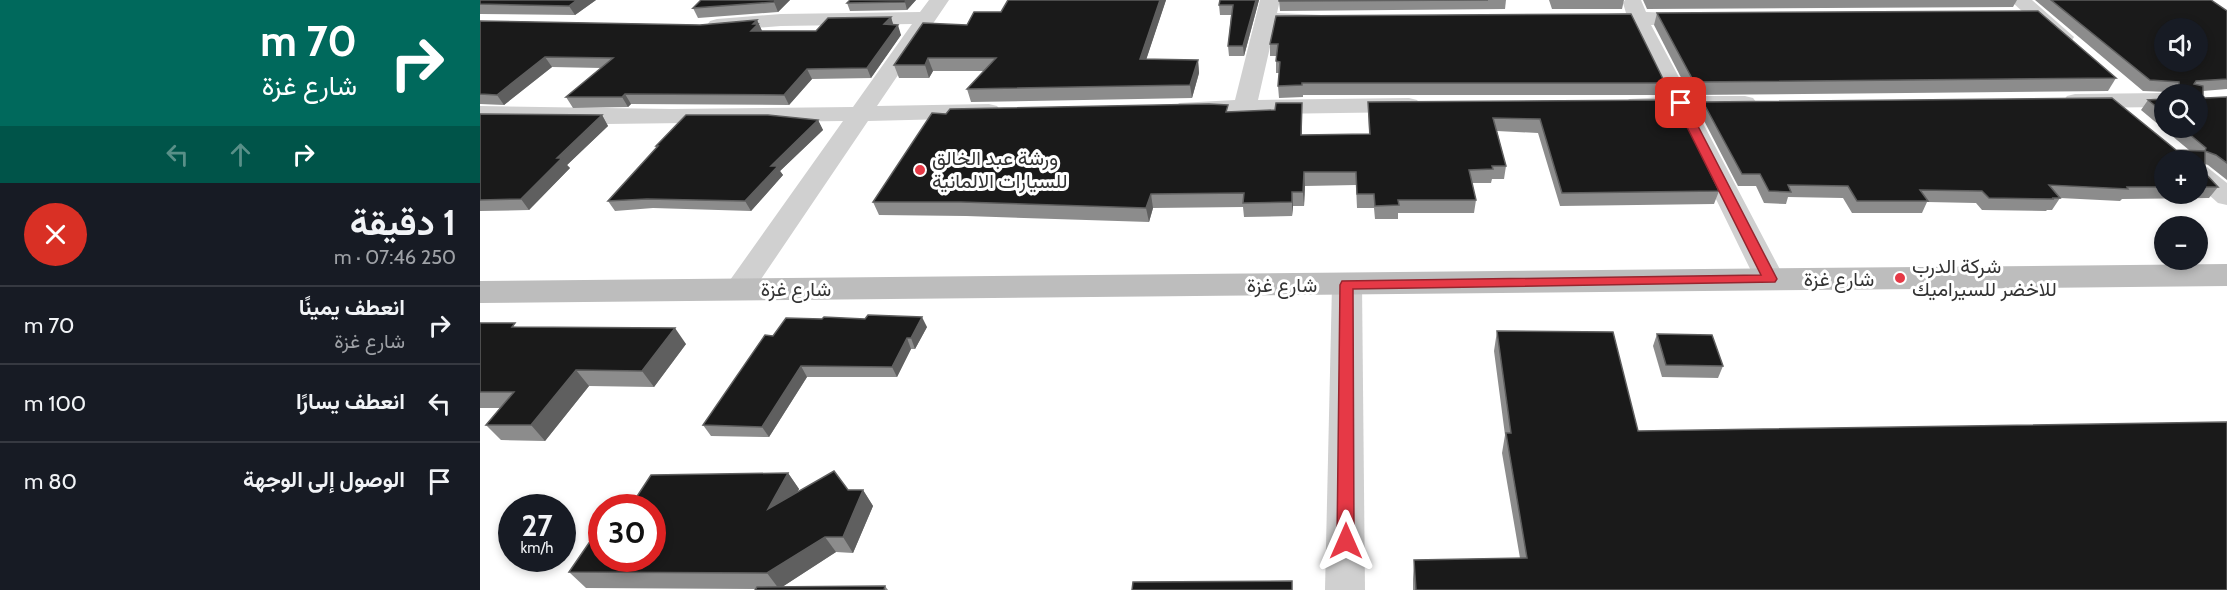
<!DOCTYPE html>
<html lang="ar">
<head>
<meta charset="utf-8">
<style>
  body { margin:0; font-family:Cabin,Vazirmatn,sans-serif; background:#242831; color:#f1f3f6; direction:rtl; height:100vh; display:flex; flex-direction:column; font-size:22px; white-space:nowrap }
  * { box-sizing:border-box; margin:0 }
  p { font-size:20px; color:#9ea1a6 }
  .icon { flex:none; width:33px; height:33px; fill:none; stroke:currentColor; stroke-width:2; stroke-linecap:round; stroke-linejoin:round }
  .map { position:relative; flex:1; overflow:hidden; direction:ltr }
  .drawer { display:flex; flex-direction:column; background:#171b24; width:480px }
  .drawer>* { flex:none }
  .banner { background:#00695c; color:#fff; overflow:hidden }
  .fabs { position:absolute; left:1674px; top:18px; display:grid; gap:12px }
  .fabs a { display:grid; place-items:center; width:54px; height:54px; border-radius:50%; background:#171b24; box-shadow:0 3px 9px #0003; font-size:30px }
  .speed { position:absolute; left:18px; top:494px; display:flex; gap:12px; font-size:30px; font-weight:700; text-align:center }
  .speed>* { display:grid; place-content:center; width:78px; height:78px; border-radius:50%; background:#171b24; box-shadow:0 3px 9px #0003; line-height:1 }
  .speed small { font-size:15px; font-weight:400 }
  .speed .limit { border:9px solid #d22; background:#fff; color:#111 }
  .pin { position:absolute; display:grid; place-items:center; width:51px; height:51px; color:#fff; margin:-26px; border-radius:12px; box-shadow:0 3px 9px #0006 }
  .me { position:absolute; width:66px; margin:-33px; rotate:0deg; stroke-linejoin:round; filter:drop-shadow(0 0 4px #0008) }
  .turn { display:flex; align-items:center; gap:21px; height:126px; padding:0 24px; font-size:27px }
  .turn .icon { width:78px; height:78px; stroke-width:2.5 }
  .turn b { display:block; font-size:42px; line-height:51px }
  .lanes { display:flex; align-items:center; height:57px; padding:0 24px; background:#0003; justify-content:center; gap:30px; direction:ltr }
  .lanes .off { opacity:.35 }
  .round { display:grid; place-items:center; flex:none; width:63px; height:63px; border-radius:32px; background:#242831 }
  .overview { display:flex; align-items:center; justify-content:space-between; height:102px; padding:0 24px }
  h1 { font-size:36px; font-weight:700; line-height:45px }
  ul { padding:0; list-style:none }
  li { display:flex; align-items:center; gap:18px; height:78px; padding:0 24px; border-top:2px solid #363941 }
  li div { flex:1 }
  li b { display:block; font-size:22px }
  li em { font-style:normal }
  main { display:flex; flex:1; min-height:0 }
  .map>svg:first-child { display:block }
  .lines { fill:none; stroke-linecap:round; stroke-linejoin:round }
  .minor { fill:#d0d0d0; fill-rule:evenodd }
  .secondary { fill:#bdbdbd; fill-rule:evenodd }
  .wall { fill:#8c8c8c; fill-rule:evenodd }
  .shaded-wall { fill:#5f5f5f }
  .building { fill:#1a1a1a; stroke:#5f5f5f; stroke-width:1.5; fill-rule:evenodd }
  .route { fill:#e63946; stroke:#96252e; stroke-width:1.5 }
  .poi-dot { fill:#e63946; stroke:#fff; stroke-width:2 }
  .labels { text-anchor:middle; stroke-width:6; stroke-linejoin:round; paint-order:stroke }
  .poi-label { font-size:20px; fill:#333; stroke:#fff; text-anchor:start }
  .street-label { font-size:20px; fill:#333; stroke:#fff }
</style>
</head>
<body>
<main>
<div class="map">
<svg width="1747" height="590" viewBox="0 0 1747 590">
  <rect width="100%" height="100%" fill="#fff"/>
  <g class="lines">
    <g class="minor">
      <polygon points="449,0 469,0 397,106 509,104 517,106 521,111 517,116 509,118 388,121 269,297 258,300 247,297 243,290 363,121 127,124 0,120 0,106 191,109 373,107 432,24 301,26 237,31 230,29 227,25 230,21 237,19 301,14 440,12"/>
      <polygon points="780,0 800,0 797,13 843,15 846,19 843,23 795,25 778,100 929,98 937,100 941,105 937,110 929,112 707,115 699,113 695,108 699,103 755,100"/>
      <polygon points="1145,0 1161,0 1166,12 1224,14 1227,18 1224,22 1217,24 1171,25 1209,96 1265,96 1273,98 1277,103 1273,108 1216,110 1305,279 1300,286 1290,289 1280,286 1275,279 1193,111 1149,109 1145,104 1149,99 1186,97 1151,25 1105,23 1102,19 1105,15 1146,13 1143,3"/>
      <polygon points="1530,0 1552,0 1594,37 1591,42 1583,43 1575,42"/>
      <polygon points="1684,93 1690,94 1684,94 1684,107 1595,108 1587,106 1583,101 1587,96 1595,94"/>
      <polygon points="1718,164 1727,167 1747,183 1747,205 1738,203 1718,185"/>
      <polygon points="867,275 877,278 882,285 885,590 845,590 852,285 857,278"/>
    </g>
    <polygon class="secondary" points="1747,264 1747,286 0,303 0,281"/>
  </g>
  <g class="wall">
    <polygon points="0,0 116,0 95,15 0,14"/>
    <polygon points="221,0 310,0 298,12 218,18 213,8"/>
    <polygon points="436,0 427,10 370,11 367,3"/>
    <polygon points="528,0 686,0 666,60 718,60 719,73 712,98 491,102 487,89 504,71 453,71 449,78 419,78 414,65 487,25 521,12"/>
    <polygon points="740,0 779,0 764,56 749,56 748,46 751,15 740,15 739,5"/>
    <polygon points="799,0 1026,0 1025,9 800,11"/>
    <polygon points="1069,0 1144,0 1142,9 1072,9"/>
    <polygon points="1163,0 1537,0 1533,7 1167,9"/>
    <path d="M1555 0H1731L1747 11V89L1723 91V96L1725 98 1747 97V180L1728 165 1725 164V173L1738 187 1729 198 1642 199 1640 201 1580 198 1572 210H1567L1566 211 1502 210 1496 203 1447 202 1442 213H1372L1363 198 1308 197 1306 204 1284 203 1276 186H1258L1220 113 1223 102 1696 150H1709L1661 110 1668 100 1684 99V128H1718V94H1687L1689 92 1663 91ZM1684 160H1718V194H1684Z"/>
    <polygon points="1177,13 1636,78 1628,91 1210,95 1174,25"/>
    <polygon points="796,16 1185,83 1182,95 823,95 823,97 799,98 798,86 799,73 796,73 796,56 790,56 790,44"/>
    <polygon points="411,17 413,25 421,35 391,78 332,79 309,105 151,104 148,107 93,108 86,97 121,68 72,67 24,105 0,104 0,21 220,25 277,20 282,31 336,31"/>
    <polygon points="1195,100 1239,191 1234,204 1080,206 1058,133 1017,131 1026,166 1024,179 1012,179 1011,183 992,183 996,200 994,213 918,213 918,219 895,219 894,208 877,208 876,185 825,186 824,206 813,206 812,216 764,217 763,207 673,208 669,222 486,216 399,215 393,202 466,114 748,112 795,110 822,103 822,135 889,134 888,102"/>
    <polygon points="0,114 122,115 128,126 87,165 90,168 49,210 0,211"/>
    <polygon points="338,120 343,130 300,171 303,175 271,211 173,208 135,211 128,201 177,148 176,146"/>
    <polygon points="0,323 38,327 206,344 174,387 109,386 65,441 21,440 6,425 20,408 0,408"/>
    <polygon points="447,327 435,349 431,349 417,377 327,377 289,437 231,436 223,425 293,336"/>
    <polygon points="1017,331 1158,431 1747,590 933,590 933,579 934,560 1040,558 1022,453 1025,435 1014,351"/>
    <polygon points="1177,334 1243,366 1238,378 1182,377 1173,346"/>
    <polygon points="308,473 319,489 317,493 383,490 393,506 373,553 356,552 302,587 405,586 408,590 275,590 276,589 106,588 89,572"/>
  </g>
  <g class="shaded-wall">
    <polygon points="97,0 116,0 95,15 89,6"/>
    <polygon points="296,0 310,0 298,12 294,2"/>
    <polygon points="426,0 436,0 427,10 425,2"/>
    <polygon points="680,0 686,0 662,72 660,59"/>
    <polygon points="776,0 779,0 764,56 763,46"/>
    <polygon points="411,17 414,27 404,24"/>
    <polygon points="277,20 283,33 271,31 273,24"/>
    <polygon points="418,25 421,35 391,78 387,68"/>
    <polygon points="65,57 72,67 24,105 17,95"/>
    <polygon points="448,58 453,71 449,78 445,65"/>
    <polygon points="718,60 719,73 712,98 710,85"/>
    <polygon points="327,69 332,79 309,105 304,95"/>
    <polygon points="145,94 151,104 148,107 142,97"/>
    <polygon points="122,115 128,126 87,165 90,168 49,210 41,199 77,158"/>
    <polygon points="338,120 343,130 300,171 303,175 271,211 265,201 291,166"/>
    <polygon points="824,172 825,186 824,206 823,192"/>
    <polygon points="812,192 813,206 812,216"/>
    <polygon points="671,194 673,208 669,222 666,208"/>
    <polygon points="442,317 447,327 435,349 431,338"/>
    <polygon points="195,328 206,344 174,387 162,371"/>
    <polygon points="427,338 431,349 417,377 412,367"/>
    <polygon points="321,366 327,377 289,437 282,427"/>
    <polygon points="96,370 109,386 65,441 51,425"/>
    <polygon points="308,473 319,489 300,525 288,509"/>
    <polygon points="383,490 393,506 373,553 363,537"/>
    <polygon points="345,537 356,552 299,589 287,573"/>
  </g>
  <g class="building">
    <polygon points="0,0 97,0 89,6 0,4"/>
    <polygon points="221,0 296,0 294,2 213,8"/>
    <polygon points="370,0 426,0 425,2 367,3"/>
    <polygon points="528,0 680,0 660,59 718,60 710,85 487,89 516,58 448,58 445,65 414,65 443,23 487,25 494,12 521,12"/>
    <polygon points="740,0 776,0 763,46 748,46 753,5 739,5"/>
    <polygon points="799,0 1008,0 799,1"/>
    <path d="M1571 0H1731L1747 11V79L1716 81 1714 84 1723 86V96L1725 98 1747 97V163L1736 155 1725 151 1726 148 1702 128H1718V94H1693V86L1699 85V82L1670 80ZM1684 28H1718V62H1684Z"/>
    <polygon points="1558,11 1636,78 1214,82 1177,13"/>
    <polygon points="1151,14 1185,83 822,83 822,85 798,86 800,62 796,61 798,44 790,44 796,16"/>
    <polygon points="411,17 404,24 418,25 387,68 327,69 304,95 145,94 142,97 86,97 133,58 65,57 17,95 0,94 0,21 220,25 277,20 273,24 278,24 271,31 336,31 348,18"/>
    <polygon points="1632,98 1696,150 1725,151 1725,173 1738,187 1718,187 1718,160 1684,160 1684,187 1647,187 1648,189 1569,185 1580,198 1572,198 1574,199 1509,198 1502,191 1440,190 1448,201 1377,201 1368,186 1308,185 1311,192 1289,191 1280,174 1262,174 1223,102"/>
    <polygon points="1684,99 1684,113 1668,100"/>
    <polygon points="1195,100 1239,191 1082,193 1060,119 1013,118 1026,166 1012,166 1013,169 989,170 996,200 918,200 919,205 895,206 894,194 877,194 876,172 824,172 823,192 812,192 812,202 763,203 764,193 671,194 666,208 481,202 393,202 452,113 466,114 470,109 729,104 748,105 746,112 795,110 796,103 822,103 821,135 890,134 888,102"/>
    <polygon points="0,114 122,115 77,158 82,158 41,199 0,200"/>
    <polygon points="206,115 288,115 338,120 291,166 298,166 265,201 167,199 128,201 178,146 176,146"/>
    <polygon points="388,315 442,317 431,338 427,338 412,367 321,366 282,427 223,425 285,335 293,336 306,318 342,319 344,317 385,319"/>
    <polygon points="0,323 35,323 32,327 195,328 162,371 96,370 51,425 6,425 34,392 0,392"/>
    <polygon points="1017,331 1133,332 1158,431 1747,422 1747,590 936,590 934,560 1047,558 1026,433 1031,433"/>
    <polygon points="1177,334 1232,335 1243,366 1186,365"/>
    <polygon points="354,471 368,490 383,490 363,537 345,537 287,573 89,572 122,524 122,558 172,558 172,507 150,507 171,475 308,473 288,509"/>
    <polygon points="812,581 812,590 652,590 653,582"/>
    <polygon points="405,586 404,590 275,590 277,587"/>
  </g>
  <polygon class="route" points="1201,100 1206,103 1297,279 1295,282 873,289 874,541 872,546 866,548 859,546 857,541 860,285 862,281 1281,275 1195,103"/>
  <g class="poi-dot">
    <circle cx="440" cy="170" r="6"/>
    <circle cx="1420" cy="278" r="6"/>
  </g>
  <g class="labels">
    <g class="poi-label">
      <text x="452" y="165">ورشة عبد الخالق<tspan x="452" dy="23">للسيارات الالمانية</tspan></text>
      <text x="1432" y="273">شركة الدرب<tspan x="1432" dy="23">للاخضر للسيراميك</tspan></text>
    </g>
    <g class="street-label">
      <text x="1359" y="286">شارع غزة</text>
      <text x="802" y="292">شارع غزة</text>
      <text x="316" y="296">شارع غزة</text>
    </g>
  </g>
</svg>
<div class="fabs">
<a><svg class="icon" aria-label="sound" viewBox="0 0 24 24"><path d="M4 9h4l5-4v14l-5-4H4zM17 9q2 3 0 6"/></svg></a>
<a><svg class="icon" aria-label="search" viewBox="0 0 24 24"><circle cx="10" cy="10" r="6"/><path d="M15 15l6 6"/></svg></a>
<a>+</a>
<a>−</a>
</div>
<div class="speed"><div>27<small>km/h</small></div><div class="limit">30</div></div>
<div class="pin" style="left:1201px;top:103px;background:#d93025"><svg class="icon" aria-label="arrive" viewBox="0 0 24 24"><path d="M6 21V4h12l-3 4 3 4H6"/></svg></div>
<svg class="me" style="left:866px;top:541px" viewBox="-20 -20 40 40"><path d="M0-17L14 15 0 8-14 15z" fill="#e63946" stroke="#fff" stroke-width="4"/></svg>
</div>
<section class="drawer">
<div class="banner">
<div class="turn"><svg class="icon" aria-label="right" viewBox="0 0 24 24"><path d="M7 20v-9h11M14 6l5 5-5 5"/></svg><div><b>70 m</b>شارع غزة</div></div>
<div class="lanes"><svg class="icon off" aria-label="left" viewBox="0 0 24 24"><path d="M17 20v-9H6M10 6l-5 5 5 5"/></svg><svg class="icon off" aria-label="ahead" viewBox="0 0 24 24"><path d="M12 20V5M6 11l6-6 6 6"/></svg><svg class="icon" aria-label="right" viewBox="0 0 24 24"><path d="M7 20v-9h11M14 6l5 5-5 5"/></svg></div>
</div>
<div class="overview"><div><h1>1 دقيقة</h1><p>250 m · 07:46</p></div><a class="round" style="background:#d93025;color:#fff"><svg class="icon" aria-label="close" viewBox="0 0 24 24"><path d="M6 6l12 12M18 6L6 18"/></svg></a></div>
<ul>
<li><svg class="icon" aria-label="right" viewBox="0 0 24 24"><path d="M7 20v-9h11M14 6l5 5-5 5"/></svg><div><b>انعطف يمينًا</b><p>شارع غزة</p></div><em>70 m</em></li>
<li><svg class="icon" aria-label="left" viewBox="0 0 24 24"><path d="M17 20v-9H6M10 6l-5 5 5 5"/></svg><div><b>انعطف يسارًا</b></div><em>100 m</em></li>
<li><svg class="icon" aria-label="arrive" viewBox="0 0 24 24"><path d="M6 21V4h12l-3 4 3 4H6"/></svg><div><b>الوصول إلى الوجهة</b></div><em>80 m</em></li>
</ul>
</section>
</main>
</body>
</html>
